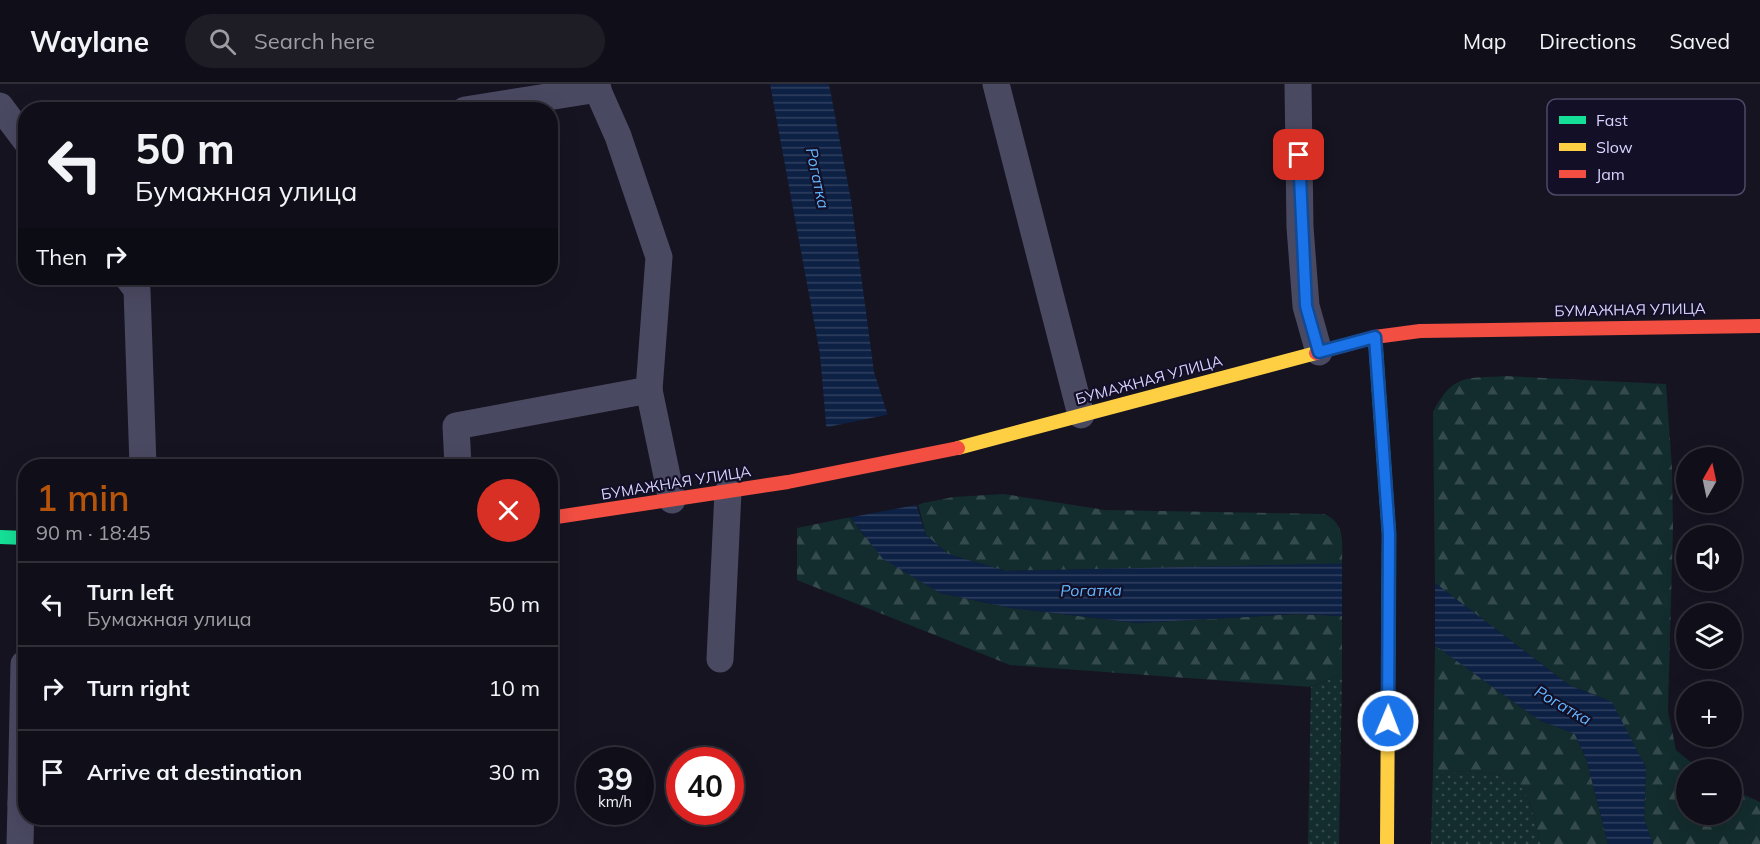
<!DOCTYPE html>
<html lang="en">
<head>
<meta charset="utf-8">
<style>
  body { margin:0; font-family:Mulish,sans-serif; background:#1e1d26; color:#f1f3f6; height:100vh; display:flex; flex-direction:column; font-size:22px; white-space:nowrap }
  * { box-sizing:border-box; margin:0 }
  p { font-size:20px; color:#9c9ca2 }
  .icon { flex:none; width:33px; height:33px; fill:none; stroke:currentColor; stroke-width:2; stroke-linecap:round; stroke-linejoin:round }
  .map { position:relative; flex:1; overflow:hidden }
  .panel { position:absolute; left:18px; top:375px; width:540px; height:366px; display:flex; flex-direction:column; background:#100f19; border-radius:24px; box-shadow:0 6px 24px #0002,0 0 0 2px #302f38 }
  .panel>* { flex:none }
  .guide { position:absolute; left:18px; top:18px; width:540px; height:183px; border-radius:24px; box-shadow:0 6px 24px #0002,0 0 0 2px #302f38; background:#100f19; color:#f1f3f6; overflow:hidden }
  .needle { width:39px; rotate:9deg }
  .buttons { position:absolute; left:1676px; top:363px; display:grid; gap:12px }
  .buttons a { display:grid; place-items:center; width:66px; height:66px; border-radius:50%; background:#100f19; box-shadow:0 6px 24px #0002,0 0 0 2px #302f38; font-size:30px }
  .speed { position:absolute; left:576px; top:663px; display:flex; gap:12px; font-size:30px; font-weight:700; text-align:center }
  .speed>* { display:grid; place-content:center; width:78px; height:78px; border-radius:50%; background:#100f19; box-shadow:0 6px 24px #0002,0 0 0 2px #302f38; line-height:1 }
  .speed small { font-size:15px; font-weight:400 }
  .speed .limit { border:9px solid #d22; background:#fff; color:#111 }
  .pin { position:absolute; display:grid; place-items:center; width:51px; height:51px; color:#fff; margin:-26px; border-radius:12px; box-shadow:0 3px 9px #0006 }
  .me { position:absolute; width:66px; margin:-33px; rotate:1deg; stroke-linejoin:round; filter:drop-shadow(0 0 4px #0008) }
  .turn { display:flex; align-items:center; gap:21px; height:126px; padding:0 18px; font-size:27px }
  .turn .icon { width:78px; height:78px; stroke-width:2.5 }
  .turn b { display:block; font-size:42px; line-height:51px }
  .then { display:flex; align-items:center; height:57px; padding:0 18px; background:#0003; gap:12px; font-size:22px }
  .round { display:grid; place-items:center; flex:none; width:63px; height:63px; border-radius:32px; background:#1e1d26 }
  .headline { display:flex; align-items:center; justify-content:space-between; height:102px; padding:0 18px }
  h1 { font-size:36px; font-weight:600; line-height:45px; color:#b45309 }
  ul { padding:0; list-style:none }
  li { display:flex; align-items:center; gap:18px; height:84px; padding:0 18px; border-top:2px solid #302f38 }
  li div { flex:1 }
  li b { display:block; font-size:22px }
  li em { font-style:normal }
  header { display:flex; align-items:center; gap:36px; box-sizing:border-box; height:84px; padding:0 30px; background:#100f19; border-bottom:2px solid #302f38 }
  header strong { font-size:28px }
  nav { display:flex; gap:33px; margin-inline-start:auto; font-size:21px }
  .search { width:420px; height:54px; background:#1e1d26; display:flex; align-items:center; gap:15px; box-sizing:border-box; padding:0 21px; border-radius:33px; color:#9c9ca2; font-size:22px }
  .map>svg:first-child { display:block }
  .grass { fill:url(#grass-dots) }
  .forest { fill:url(#forest-firs) }
  .water { fill:url(#water-rules) }
  .pier { fill:#161421 }
  .lines { fill:none; stroke-linecap:round; stroke-linejoin:round }
  .lane { stroke:#4a4962; stroke-width:27 }
  .fast { stroke:#16e098; stroke-width:14 }
  .slow { stroke:#ffcf43; stroke-width:14 }
  .jam { stroke:#f24e42; stroke-width:14 }
  .route-casing { stroke:#114b97; stroke-width:15 }
  .route { stroke:#1a73e8; stroke-width:10 }
  .labels { text-anchor:middle; stroke-width:4.5; stroke-linejoin:round; paint-order:stroke }
  .street-label { font-size:15px; fill:#d9d4ff; stroke:#130f26 }
  .water-label { font-size:16px; font-style:italic; fill:#62b6ff; stroke:#130f26 }
  .key { fill:#130f26; stroke:#4e4a67; stroke-width:1.5 }
  .key-label { font-size:16px; fill:#d9d4ff }
</style>
</head>
<body>
<header>
<strong>Waylane</strong>
<div class="search"><svg class="icon" aria-label="search" viewBox="0 0 24 24"><circle cx="10" cy="10" r="6"/><path d="M15 15l6 6"/></svg>Search here</div>
<nav><a>Map</a><a>Directions</a><a>Saved</a></nav>
</header>
<div class="map">
<svg width="1760" height="760" viewBox="0 0 1760 760">
  <defs>
    <pattern id="grass-dots" width="8" height="8" patternUnits="userSpaceOnUse" patternTransform="scale(1.5)"><rect width="8" height="8" fill="#132c2d"/><path d="M2 2h.1M6 6h.1" fill="none" stroke="#354a4c" stroke-width="1.8" stroke-linecap="round"/></pattern>
    <pattern id="forest-firs" width="22" height="20" patternUnits="userSpaceOnUse" patternTransform="scale(1.5)"><rect width="22" height="20" fill="#132c2d"/><path d="M5 1l3.5 6h-7zM16 11l3.5 6h-7z" fill="#354a4c"/></pattern>
    <pattern id="water-rules" width="6" height="5" patternUnits="userSpaceOnUse" patternTransform="scale(1.5)"><rect width="6" height="5" fill="#0d2144"/><path d="M0 2.5h6" fill="none" stroke="#304060"/></pattern>
  </defs>
  <rect width="100%" height="100%" fill="#161421"/>
  <g class="grass">
    <polygon points="1342,590 1339,760 1308,760 1311,603"/>
    <path d="M1433 688C1460 689 1511 681 1526 710 1533 724 1536 744 1541 760H1431Z"/>
  </g>
  <g class="forest">
    <path d="M1505 292 1666 300 1672 385 1673 443 1668 627 1676 666 1699 685 1686 686V730H1731V705L1760 718V760H1653L1644 735 1646 684 1605 615 1569 601 1435 499 1433 328C1454 289 1465 295 1505 292Z"/>
    <path d="M1004 410 1105 426 1324 430C1346 439 1342 459 1342 480L1006 487 948 470 926 451 918 420 954 413Z"/>
    <polygon points="850,433 865,453 940,509 1011,524 1137,539 1297,530 1342,532 1342,590 1311,603 1010,581 797,496 797,444"/>
    <path d="M1435 561 1539 636 1575 650 1587 677 1608 760H1541C1536 744 1533 724 1526 710 1510 681 1460 689 1433 688Z"/>
  </g>
  <polygon class="water" points="770,0 829,0 851,116 874,288 926,451 948,470 1006,487 1360,479 1435,499 1569,601 1612,618 1646,684 1644,735 1653,760 1608,760 1587,677 1575,650 1539,636 1408,542 1342,532 1297,530 1137,539 1011,524 940,509 883,475 850,433 827,351 820,270"/>
  <g class="pier">
    <polygon points="891,330 921,420 847,434 823,344"/>
    <polygon points="1360,476 1435,496 1435,565 1407,545 1342,535 1342,477"/>
  </g>
  <g class="lines">
    <g class="lane">
      <polyline points="595,0 618,52 659,173 649,306"/>
      <polyline points="996,0 1081,331"/>
      <polyline points="1298,0 1300,143 1306,222 1319,268"/>
      <polyline points="0,22 26,57"/>
      <polyline points="465,26 598,5"/>
      <polyline points="128,194 137,206 143,382"/>
      <polyline points="458,382 456,342 649,306 672,416"/>
      <polyline points="720,575 728,408"/>
      <polyline points="24,580 21,719 26,719"/>
      <polyline points="20,760 21,719"/>
    </g>
    <g class="fast">
      <polyline points="1375,253 1389,450 1388,604"/>
      <polyline points="0,453 26,454"/>
    </g>
    <g class="slow">
      <polyline points="958,364 1316,269"/>
      <polyline points="1387,760 1388,604"/>
    </g>
    <g class="jam">
      <polyline points="1316,269 1375,253 1420,247 1760,242"/>
      <polyline points="550,434 788,398 958,364"/>
    </g>
  </g>
  <g class="lines">
    <defs>
      <polyline id="route" points="1299,71 1306,222 1319,268 1375,253 1389,450 1388,637"/>
    </defs>
    <use href="#route" class="route-casing"/>
    <use href="#route" class="route"/>
  </g>
  <g class="labels">
    <g class="street-label">
      <text transform="translate(1630 226) rotate(-1)" y="5">БУМАЖНАЯ УЛИЦА</text>
      <text transform="translate(1149 296) rotate(-15)" y="5">БУМАЖНАЯ УЛИЦА</text>
      <text transform="translate(676 399) rotate(-9)" y="5">БУМАЖНАЯ УЛИЦА</text>
    </g>
    <g class="water-label">
      <text transform="translate(818 94) rotate(78)" y="6">Рогатка</text>
      <text transform="translate(1091 506) rotate(-1)" y="6">Рогатка</text>
      <text transform="translate(1563 621) rotate(30)" y="6">Рогатка</text>
    </g>
  </g>
  <rect x="1547" y="15" width="198" height="96" rx="9" class="key"/>
  <rect x="1559" y="32" width="27" height="8" fill="#16e098"/>
  <rect x="1559" y="59" width="27" height="8" fill="#ffcf43"/>
  <rect x="1559" y="86" width="27" height="8" fill="#f24e42"/>
  <g class="key-label">
    <text x="1596" y="42">Fast</text>
    <text x="1596" y="69">Slow</text>
    <text x="1596" y="96">Jam</text>
  </g>
</svg>
<div class="buttons">
<a><svg class="needle" viewBox="-14 -14 28 28"><path d="M0-13l5 13h-10z" fill="#e53935"/><path d="M0 13l5-13h-10z" fill="#9c9ca2"/></svg></a>
<a><svg class="icon" aria-label="sound" viewBox="0 0 24 24"><path d="M4 9h4l5-4v14l-5-4H4zM17 9q2 3 0 6"/></svg></a>
<a><svg class="icon" aria-label="layers" viewBox="0 0 24 24"><path d="M12 4l9 5-9 5-9-5zM3 14l9 5 9-5"/></svg></a>
<a>+</a>
<a>−</a>
</div>
<div class="speed"><div>39<small>km/h</small></div><div class="limit">40</div></div>
<div class="pin" style="left:1299px;top:71px;background:#d93025"><svg class="icon" aria-label="arrive" viewBox="0 0 24 24"><path d="M6 21V4h12l-3 4 3 4H6"/></svg></div>
<svg class="me" style="left:1388px;top:637px" viewBox="-20 -20 40 40"><circle r="17" fill="#1a73e8" stroke="#fff" stroke-width="3"/><path d="M0-11L8 9 0 5-8 9z" fill="#fff"/></svg>
<div class="guide">
<div class="turn"><svg class="icon" aria-label="left" viewBox="0 0 24 24"><path d="M17 20v-9H6M10 6l-5 5 5 5"/></svg><div><b>50 m</b>Бумажная улица</div></div>
<div class="then">Then<svg class="icon" aria-label="right" viewBox="0 0 24 24"><path d="M7 20v-9h11M14 6l5 5-5 5"/></svg></div>
</div>
<section class="panel">
<div class="headline"><div><h1>1 min</h1><p>90 m · 18:45</p></div><a class="round" style="background:#d93025;color:#fff"><svg class="icon" aria-label="close" viewBox="0 0 24 24"><path d="M6 6l12 12M18 6L6 18"/></svg></a></div>
<ul>
<li><svg class="icon" aria-label="left" viewBox="0 0 24 24"><path d="M17 20v-9H6M10 6l-5 5 5 5"/></svg><div><b>Turn left</b><p>Бумажная улица</p></div><em>50 m</em></li>
<li><svg class="icon" aria-label="right" viewBox="0 0 24 24"><path d="M7 20v-9h11M14 6l5 5-5 5"/></svg><div><b>Turn right</b></div><em>10 m</em></li>
<li><svg class="icon" aria-label="arrive" viewBox="0 0 24 24"><path d="M6 21V4h12l-3 4 3 4H6"/></svg><div><b>Arrive at destination</b></div><em>30 m</em></li>
</ul>
</section>
</div>
</body>
</html>
